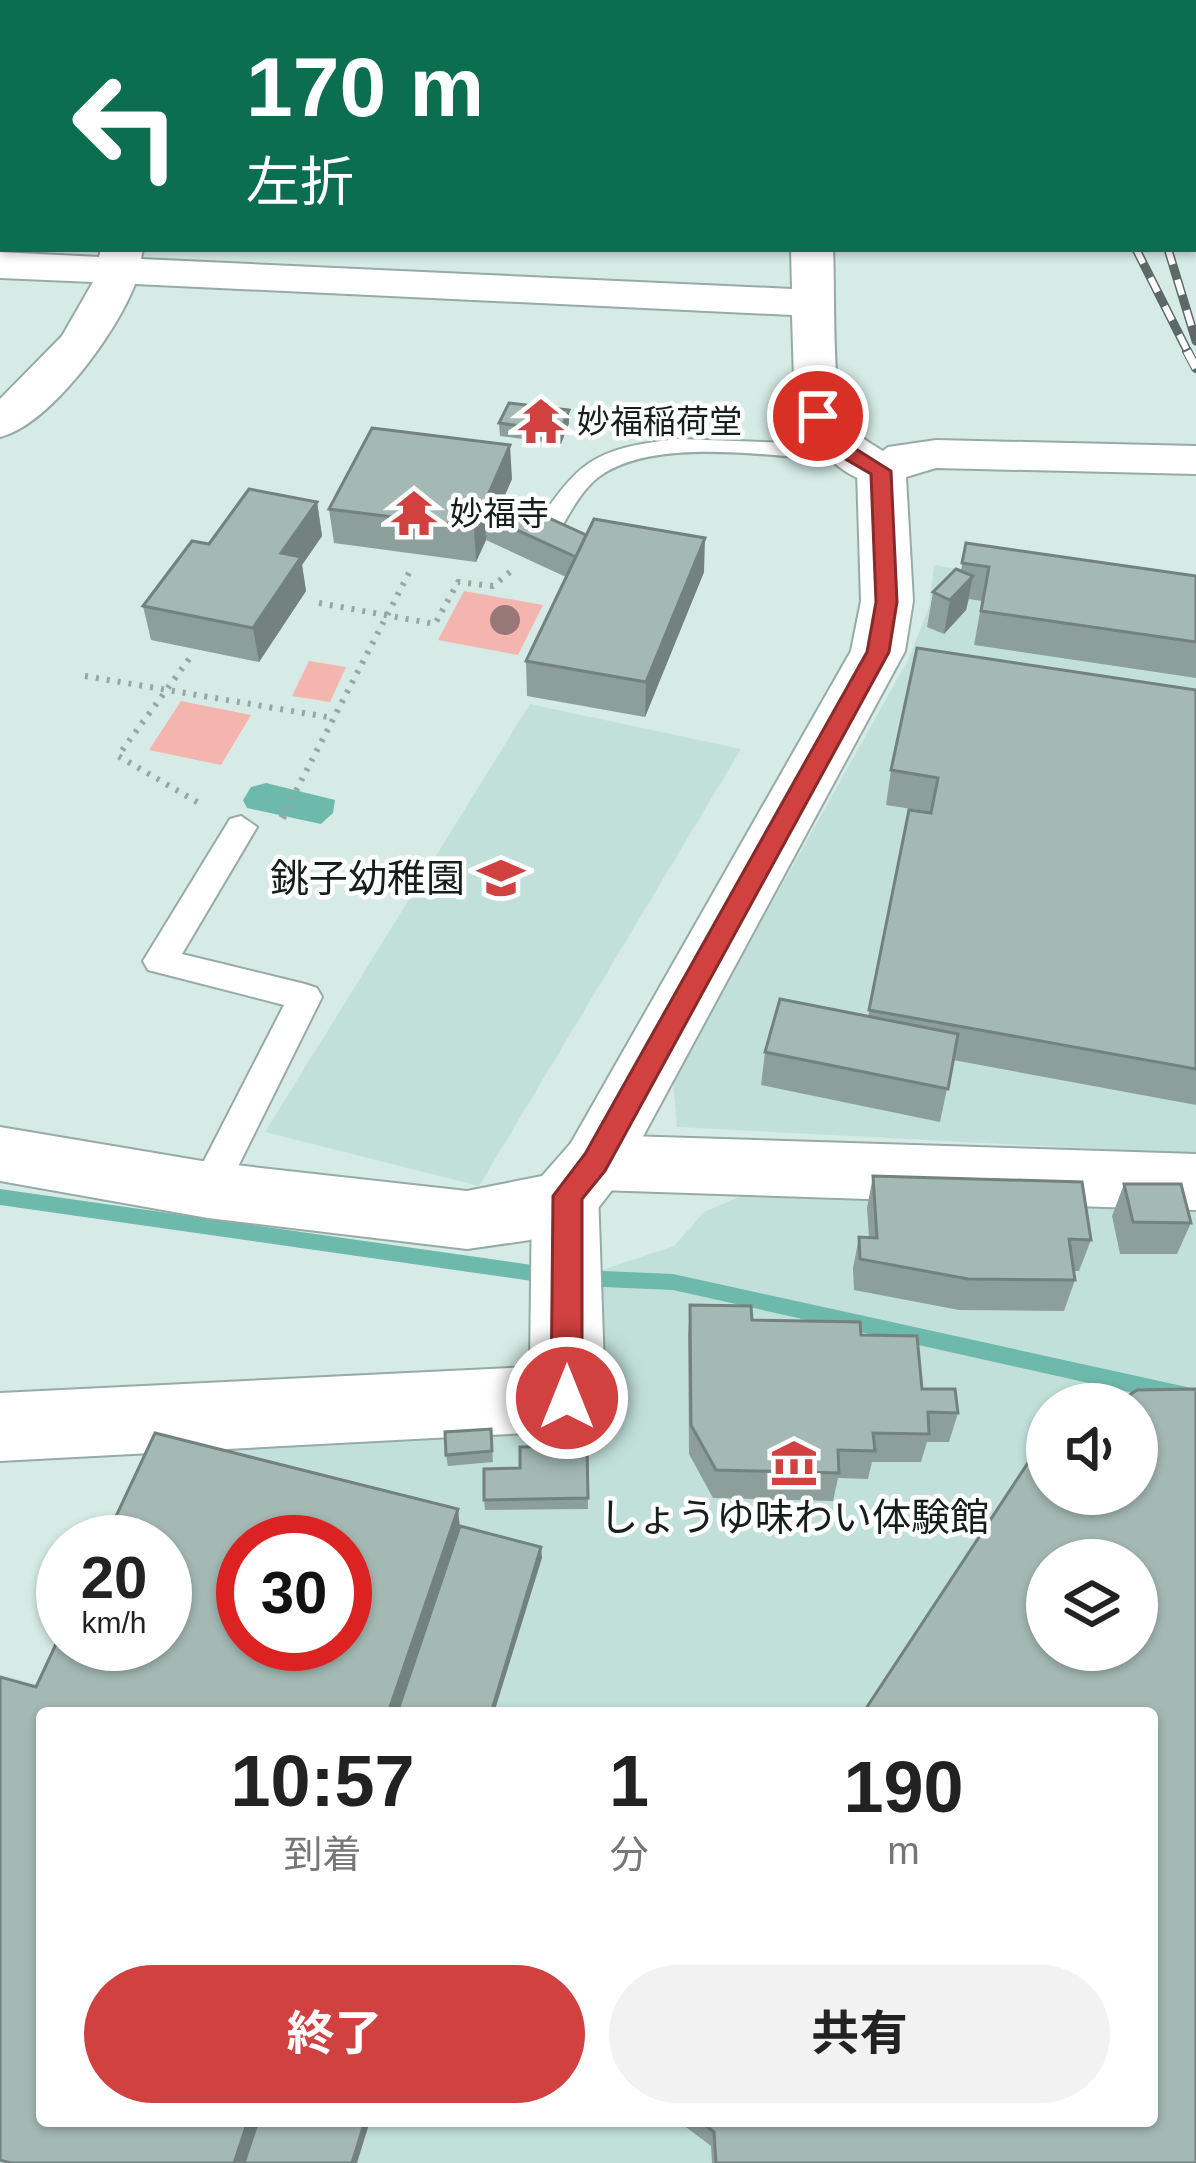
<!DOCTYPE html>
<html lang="ja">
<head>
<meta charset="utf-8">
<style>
  body { margin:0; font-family:Arial,"Noto Sans JP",sans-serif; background:#f2f2f2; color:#222; height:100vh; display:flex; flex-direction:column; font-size:45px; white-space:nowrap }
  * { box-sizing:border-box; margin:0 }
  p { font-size:39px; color:#767676 }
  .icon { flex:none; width:66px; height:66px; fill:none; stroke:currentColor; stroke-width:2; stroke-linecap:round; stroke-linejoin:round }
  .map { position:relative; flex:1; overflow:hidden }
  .drawer { position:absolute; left:36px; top:1707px; width:1122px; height:420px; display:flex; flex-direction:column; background:#fff; border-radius:12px; box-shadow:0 3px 9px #0004 }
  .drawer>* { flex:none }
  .guide { position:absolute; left:0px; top:0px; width:1197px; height:252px; box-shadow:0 3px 9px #0004; background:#0b6e4f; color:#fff; overflow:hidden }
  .tools { position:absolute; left:1026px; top:1383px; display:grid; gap:24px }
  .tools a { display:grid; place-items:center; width:132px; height:132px; border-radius:50%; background:#fff; box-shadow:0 3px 9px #0004; font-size:60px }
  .speed { position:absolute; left:36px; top:1515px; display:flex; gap:24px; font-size:60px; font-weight:700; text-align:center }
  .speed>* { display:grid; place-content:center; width:156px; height:156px; border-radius:50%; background:#fff; box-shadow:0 3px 9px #0004; line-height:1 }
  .speed small { font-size:30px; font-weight:400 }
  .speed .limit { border:18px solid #d22; background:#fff; color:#111 }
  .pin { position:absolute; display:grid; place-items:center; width:102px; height:102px; color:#fff; margin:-51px; border:6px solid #fff; border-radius:50%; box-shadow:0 3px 12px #0007 }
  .me { position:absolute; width:132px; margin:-66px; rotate:0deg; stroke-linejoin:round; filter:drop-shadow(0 0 9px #0008) }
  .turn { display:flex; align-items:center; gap:42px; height:252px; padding:0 48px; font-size:54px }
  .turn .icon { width:156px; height:156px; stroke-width:2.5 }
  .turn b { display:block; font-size:84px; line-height:102px }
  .eta { display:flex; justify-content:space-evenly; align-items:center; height:204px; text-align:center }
  .eta b { font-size:72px; font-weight:700; line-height:84px }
  .button { display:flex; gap:24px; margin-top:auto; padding:24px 48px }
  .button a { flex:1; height:138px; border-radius:72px; background:#d04140; color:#fff; font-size:48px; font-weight:700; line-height:138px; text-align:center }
  .button a+a { background:#f2f2f2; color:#222 }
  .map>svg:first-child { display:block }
  .built { fill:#c2e0da; fill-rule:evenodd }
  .green { fill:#f4b5af }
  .water { fill:#6db9ac }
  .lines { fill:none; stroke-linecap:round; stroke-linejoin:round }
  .stream { fill:#6db9ac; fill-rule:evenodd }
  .lane-casing { stroke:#96aaa6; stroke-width:4 }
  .street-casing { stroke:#96aaa6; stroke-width:4 }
  .secondary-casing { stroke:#96aaa6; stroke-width:4 }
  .path-far1 { stroke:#97a7a3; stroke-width:6; stroke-dasharray:3 8; stroke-linecap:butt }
  .path { stroke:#97a7a3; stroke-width:8; stroke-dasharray:3 9; stroke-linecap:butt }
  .lane { fill:#fff; fill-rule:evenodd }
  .street { fill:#fff; fill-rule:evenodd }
  .secondary { fill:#fff; fill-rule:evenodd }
  .rail-far1-casing { stroke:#5c6966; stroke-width:9 }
  .rail-casing { stroke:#5c6966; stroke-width:10 }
  .rail-far1 { stroke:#fff; stroke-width:6; stroke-dasharray:16; stroke-linecap:butt }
  .rail { stroke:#fff; stroke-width:8; stroke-dasharray:21; stroke-linecap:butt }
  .tree { fill:#987876 }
  .wall { fill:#8d9f9b }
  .shaded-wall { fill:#73827e }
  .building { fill:#a4b9b4; stroke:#73827e; stroke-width:3; fill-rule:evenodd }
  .route { fill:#d04140; stroke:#872a2a; stroke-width:3 }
  .labels { text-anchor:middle; stroke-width:9; stroke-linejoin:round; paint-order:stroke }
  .far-poi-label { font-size:33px; fill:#171f1d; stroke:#fff; text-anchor:start }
  .poi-label { font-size:39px; fill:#171f1d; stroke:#fff; text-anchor:end }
</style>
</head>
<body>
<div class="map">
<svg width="1196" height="2163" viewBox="0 0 1196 2163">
  <rect width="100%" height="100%" fill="#d6ebe6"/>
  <g class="built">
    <polygon points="934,565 1196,605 1196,1154 677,1127 673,1080 909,658 929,607"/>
    <polygon points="530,704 741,749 479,1186 265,1132"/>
    <path d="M814 1188 1196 1212V2163H0V1675L43 1686 165 1644 166 1443 584 1422 602 1270 674 1246 704 1212 753 1191ZM1047 1404H1137V1494H1047ZM243 1542H345V1644H243ZM1047 1560H1137V1650H1047ZM42 1713H1152V2121H42Z"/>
  </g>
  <g class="green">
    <polygon points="464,591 543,605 518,655 438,640"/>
    <polygon points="309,661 346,667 330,702 292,696"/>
    <polygon points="181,701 251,715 221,765 149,750"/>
  </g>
  <polygon class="water" points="266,783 335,800 333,813 321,824 247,808 243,800 251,787"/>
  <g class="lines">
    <g class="stream">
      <polygon points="0,1189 553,1268 560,1270 563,1276 560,1282 553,1284 0,1205"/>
      <polygon points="581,1270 673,1274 1196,1389 1196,1407 673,1290 581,1286 574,1284 571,1278 574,1272"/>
    </g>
    <defs>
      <g id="lane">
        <path d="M678 439 849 445 862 453 849 461C781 458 657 435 600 476 578 492 566 522 551 544L541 546 527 538C578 465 585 449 678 439Z"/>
        <polygon points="241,816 257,827 182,954 305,984 317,988 322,997 221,1201 208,1205 195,1201 189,1190 284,1005 148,970 143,961 230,819"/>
      </g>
      <g id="street">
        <rect x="116" y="0" width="34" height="3"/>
        <polygon points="729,0 763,0 764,3 730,3"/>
        <polygon points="0,14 3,15 3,37 0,36"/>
        <path d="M101 249H143L141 259 792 289 791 249H833C835 280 832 394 843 416 857 443 889 448 905 471L898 481C852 493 819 451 795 416L792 315 135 284C117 332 50 425 0 437V399L62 336 93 282 0 278V252L99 257Z"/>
        <polygon points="595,1135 1196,1154 1196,1210 598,1190 605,1398 594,1422 567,1431 0,1461 0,1393 530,1367 532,1196 542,1176 564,1169 561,1162 571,1143"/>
      </g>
      <polygon id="secondary" points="936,440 1196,446 1196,474 936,468 906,477 913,601 905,651 619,1181 592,1216 530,1240 467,1249 208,1218 0,1181 0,1127 208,1162 467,1191 542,1176 571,1143 851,651 861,601 857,471 888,447"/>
    </defs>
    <use href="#lane" class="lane-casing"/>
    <use href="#street" class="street-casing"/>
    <use href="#secondary" class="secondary-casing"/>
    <g class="path-far1">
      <polyline points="319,603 435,624 458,582 493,586 516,567"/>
      <polyline points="189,659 118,756 204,806"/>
      <polyline points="85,676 333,718"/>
      <polyline points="286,810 411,569"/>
    </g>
    <polyline class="path" points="282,818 288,807"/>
    <use href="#lane" class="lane"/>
    <use href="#street" class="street"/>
    <use href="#secondary" class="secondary"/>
    <defs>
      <g id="rail-far1">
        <polyline points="1136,249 1189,354"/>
        <polyline points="1168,249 1196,341"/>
      </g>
      <polyline id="rail" points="1187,351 1196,368"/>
    </defs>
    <use href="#rail-far1" class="rail-far1-casing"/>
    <use href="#rail" class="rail-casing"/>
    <use href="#rail-far1" class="rail-far1"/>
    <use href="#rail" class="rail"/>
  </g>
  <circle class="tree" cx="505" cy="620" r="15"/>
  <g class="wall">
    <polygon points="144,0 231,0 231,3 145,3"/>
    <polygon points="1126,0 1196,0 1196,35 1194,35 1194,3 1128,3"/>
    <polygon points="1194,41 1196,45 1196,157 1194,158"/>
    <polygon points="499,423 569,423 561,444 500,436"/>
    <polygon points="512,479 504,497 586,535 704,572 645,717 527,696 526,661 566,577 486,540 476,562 334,543 329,509"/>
    <polygon points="317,502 322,536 302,565 306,591 259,662 151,640 143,606 209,544"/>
    <polygon points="966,543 1196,576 1196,678 974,645 982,601 969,599 966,610 944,634 927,627 933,592 961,571"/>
    <polygon points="1196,690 1196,1105 953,1060 940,1122 761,1085 765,1052 868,1016 931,812 886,805 891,770"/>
    <polygon points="873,1176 1091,1240 1079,1271 1074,1271 1075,1280 1064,1311 959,1310 854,1290 853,1268 859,1237 869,1237 867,1208"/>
    <polygon points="1124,1184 1191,1223 1177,1254 1120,1254 1112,1216"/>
    <polygon points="690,1305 752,1320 861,1335 922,1389 958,1413 949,1442 927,1442 921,1462 872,1462 868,1479 838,1478 833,1501 713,1498 689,1454 688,1335"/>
    <polygon points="491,1429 493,1462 448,1466 446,1455"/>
    <polygon points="587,1446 588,1509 485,1510 484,1500 520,1468"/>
    <polygon points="678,2121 1152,2121 1196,2163 712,2163 711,2146"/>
  </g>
  <g class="shaded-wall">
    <polygon points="1187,0 1196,0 1196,35 1194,35 1194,3 1187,3"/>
    <polygon points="569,410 569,423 561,444 560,431"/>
    <polygon points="510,445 512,479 494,520 484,515 486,540 476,562 474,527"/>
    <polygon points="317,502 322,536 302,565 306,591 259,662 253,628 281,553"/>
    <polygon points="705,538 704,572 645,717 646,682"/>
    <polygon points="973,576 966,610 944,634 950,600"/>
    <polygon points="458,1509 461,1537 402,1713 388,1713"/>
    <polygon points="541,1547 542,1558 494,1713 491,1713"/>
    <polygon points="248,2121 264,2121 250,2163 234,2163"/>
    <polygon points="365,2121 370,2121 357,2163 352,2163"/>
  </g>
  <g class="building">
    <polygon points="249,0 275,0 275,3 248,3"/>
    <polygon points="285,0 318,0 316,3 285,3"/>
    <polygon points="331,0 374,0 374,3 330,3"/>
    <rect x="400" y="0" width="33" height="3"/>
    <polygon points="465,0 504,0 504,3 463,3"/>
    <rect x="530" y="0" width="27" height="3"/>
    <rect x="572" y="0" width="46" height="3"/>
    <polygon points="839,0 840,3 782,2 823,0"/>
    <polygon points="1194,41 1196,45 1196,77 1194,77"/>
    <polygon points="1194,79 1196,82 1196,110 1194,110"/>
    <polygon points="509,403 569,410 560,431 499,423"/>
    <polygon points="372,428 510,445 474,527 329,509"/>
    <polygon points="249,489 317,502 281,553 301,557 253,628 143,606 192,541 209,544"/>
    <polygon points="494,493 586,535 576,557 484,515"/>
    <polygon points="594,519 705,538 646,682 526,661"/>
    <polygon points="966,543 1196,576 1196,642 981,611 989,567 962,563"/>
    <polygon points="956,569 973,576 950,600 933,592"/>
    <polygon points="917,648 1196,690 1196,1069 869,1010 909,810 931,813 938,778 891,770"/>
    <polygon points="780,999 958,1034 948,1089 765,1052"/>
    <polygon points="873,1176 1082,1182 1091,1240 1069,1239 1075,1280 968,1279 860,1259 859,1237 877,1238"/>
    <polygon points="1124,1184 1181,1184 1191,1223 1133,1222"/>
    <polygon points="690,1305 751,1306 752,1320 860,1322 861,1335 917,1336 922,1389 955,1389 958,1413 928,1412 929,1434 873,1433 875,1451 838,1450 839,1473 716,1470 691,1425"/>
    <path d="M1196 1389V2163H716L714 2132 700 2121H1152V1713H863L1047 1434V1494H1137V1404H1116L1137 1390ZM1047 1560H1137V1650H1047Z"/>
    <polygon points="1076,1390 1105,1404 1067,1404"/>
    <polygon points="491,1429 492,1451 446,1455 445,1432"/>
    <path d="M155 1433 458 1509 388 1713H42V2121H248L234 2163H10L0 2160V1677L36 1687 63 1629V1644H165V1542H104ZM243 1542H345V1644H243Z"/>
    <polygon points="587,1446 588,1498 484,1500 484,1469 520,1468 520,1447"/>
    <polygon points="460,1526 541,1547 491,1713 397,1713"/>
    <polygon points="258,2121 365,2121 352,2163 244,2163"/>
  </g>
  <polygon class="route" points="811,412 825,412 856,449 891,471 897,602 889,652 605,1171 582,1199 582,1398 578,1408 567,1412 556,1408 551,1398 553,1196 585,1154 867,652 876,602 871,474 842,457 808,416"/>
  <defs>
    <symbol id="temple-bare" viewBox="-9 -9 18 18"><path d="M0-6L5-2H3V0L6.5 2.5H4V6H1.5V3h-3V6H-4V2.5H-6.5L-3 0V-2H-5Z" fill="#d04140" stroke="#fff" stroke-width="2.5" paint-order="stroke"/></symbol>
    <symbol id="school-bare" viewBox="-9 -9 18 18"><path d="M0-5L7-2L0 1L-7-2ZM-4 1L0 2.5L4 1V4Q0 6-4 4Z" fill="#d04140" stroke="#fff" stroke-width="2.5" paint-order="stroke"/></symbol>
    <symbol id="museum-bare" viewBox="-9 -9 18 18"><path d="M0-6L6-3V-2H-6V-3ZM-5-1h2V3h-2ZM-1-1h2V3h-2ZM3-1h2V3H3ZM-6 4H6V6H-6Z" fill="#d04140" stroke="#fff" stroke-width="2.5" paint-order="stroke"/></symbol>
  </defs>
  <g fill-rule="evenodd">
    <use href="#temple-bare" x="508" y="388" width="66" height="66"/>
    <use href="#temple-bare" x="381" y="480" width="66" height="66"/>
    <use href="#school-bare" x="468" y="845" width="66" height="66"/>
    <use href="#museum-bare" x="761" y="1430" width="66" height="66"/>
  </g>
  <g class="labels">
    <g class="far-poi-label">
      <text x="577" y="433">妙福稲荷堂</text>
      <text x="450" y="525">妙福寺</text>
    </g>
    <g class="poi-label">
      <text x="465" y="892">銚子幼稚園</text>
      <text x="794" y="1531" text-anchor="middle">しょうゆ味わい体験館</text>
    </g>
  </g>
</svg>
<div class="tools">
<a><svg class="icon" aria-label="sound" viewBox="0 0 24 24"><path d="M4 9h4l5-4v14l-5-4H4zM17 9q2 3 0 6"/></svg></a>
<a><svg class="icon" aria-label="layers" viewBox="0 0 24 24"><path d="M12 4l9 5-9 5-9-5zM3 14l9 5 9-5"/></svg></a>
</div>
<div class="speed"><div>20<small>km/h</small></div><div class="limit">30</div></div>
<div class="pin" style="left:818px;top:416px;background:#d93025"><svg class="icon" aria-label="arrive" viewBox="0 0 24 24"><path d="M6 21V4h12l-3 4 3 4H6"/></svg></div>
<svg class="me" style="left:567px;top:1398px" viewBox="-20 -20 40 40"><circle r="17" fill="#d04140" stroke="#fff" stroke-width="3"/><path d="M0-11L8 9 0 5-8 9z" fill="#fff"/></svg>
<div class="guide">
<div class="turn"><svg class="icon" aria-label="left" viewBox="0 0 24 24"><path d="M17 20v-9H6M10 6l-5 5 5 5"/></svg><div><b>170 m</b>左折</div></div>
</div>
<section class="drawer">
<div class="eta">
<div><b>10:57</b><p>到着</p></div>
<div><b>1</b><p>分</p></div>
<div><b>190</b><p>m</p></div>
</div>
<div class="button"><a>終了</a><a>共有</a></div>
</section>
</div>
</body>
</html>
